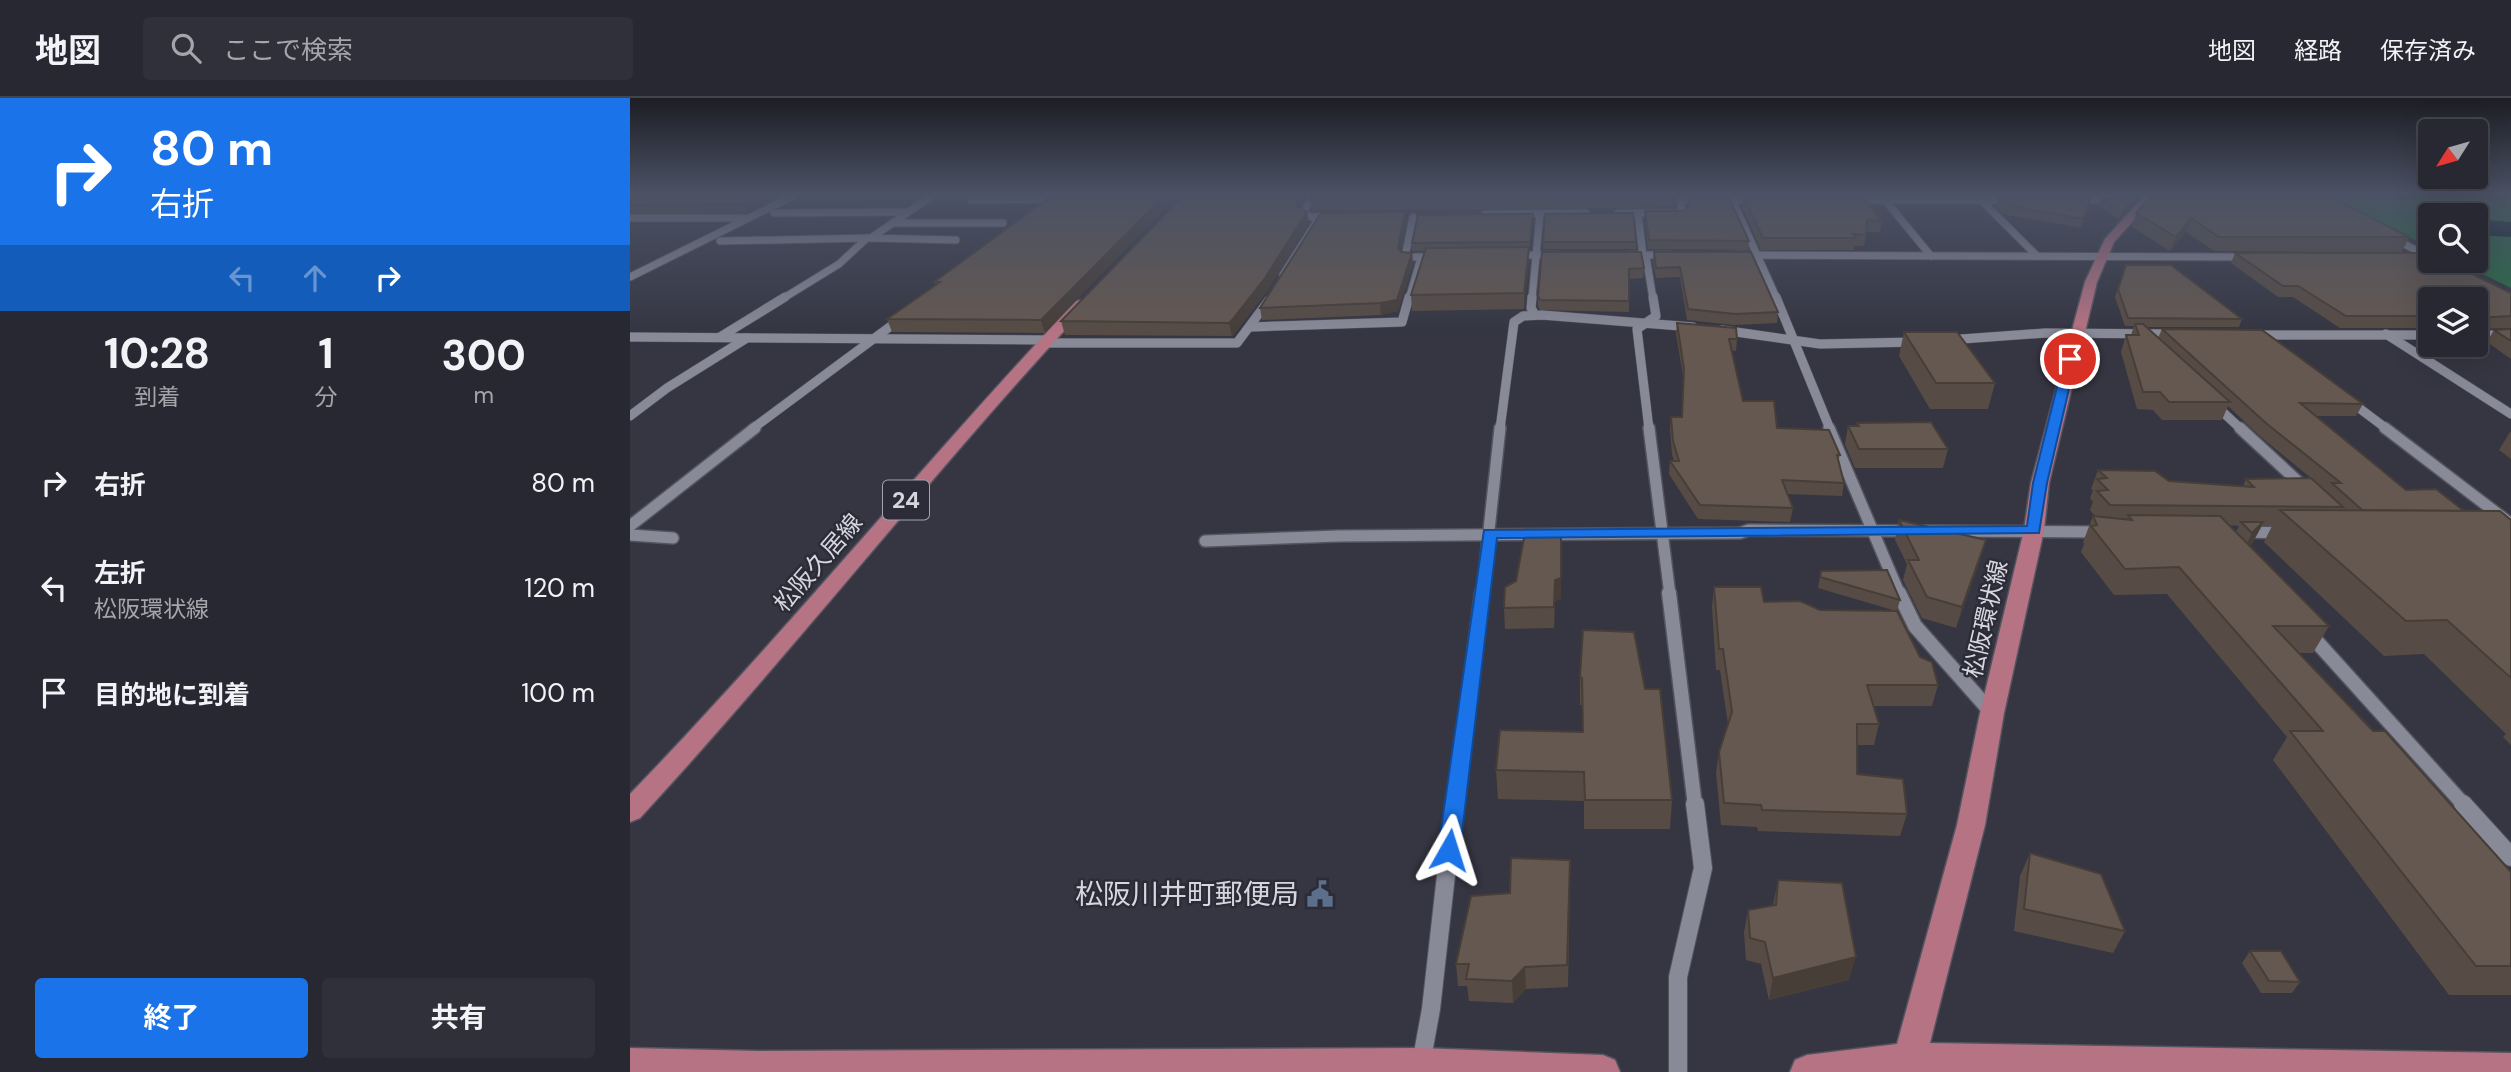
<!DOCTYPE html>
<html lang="ja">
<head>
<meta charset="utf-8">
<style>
  body { margin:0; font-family:"DM Sans","Noto Sans JP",sans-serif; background:#30303a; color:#f1f3f6; height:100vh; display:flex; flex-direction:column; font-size:26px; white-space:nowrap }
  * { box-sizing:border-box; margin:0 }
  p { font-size:23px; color:#a5a6ac }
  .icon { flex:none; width:38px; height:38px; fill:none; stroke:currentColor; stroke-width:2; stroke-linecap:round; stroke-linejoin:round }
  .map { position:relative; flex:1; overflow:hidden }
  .details { display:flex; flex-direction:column; background:#282832; width:630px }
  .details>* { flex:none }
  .hud { background:#1a73e8; color:#fff; overflow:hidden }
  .needle { width:46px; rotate:233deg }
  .fabs { position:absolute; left:1788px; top:21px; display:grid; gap:14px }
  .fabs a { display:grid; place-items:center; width:70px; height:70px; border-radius:7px; background:#282832; box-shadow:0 7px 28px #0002,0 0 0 2px #44444d; font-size:35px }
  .pin { position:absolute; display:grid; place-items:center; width:60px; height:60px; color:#fff; margin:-30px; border:4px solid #fff; border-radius:50%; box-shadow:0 2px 7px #0007 }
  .me { position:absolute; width:77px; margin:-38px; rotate:6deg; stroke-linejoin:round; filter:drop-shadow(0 0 5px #0008) }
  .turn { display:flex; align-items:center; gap:24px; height:147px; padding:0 35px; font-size:32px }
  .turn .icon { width:91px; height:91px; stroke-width:2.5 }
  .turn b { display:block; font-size:49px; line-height:60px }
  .lanes { display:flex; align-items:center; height:66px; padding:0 35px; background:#0003; justify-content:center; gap:35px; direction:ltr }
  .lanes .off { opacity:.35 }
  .eta { display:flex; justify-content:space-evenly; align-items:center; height:119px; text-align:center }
  .eta b { font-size:42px; font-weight:700; line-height:49px }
  .action { display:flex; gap:14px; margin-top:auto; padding:14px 35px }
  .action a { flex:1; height:80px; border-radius:7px; background:#1a73e8; color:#fff; font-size:28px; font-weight:700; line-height:80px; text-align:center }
  .action a+a { background:#30303a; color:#f1f3f6 }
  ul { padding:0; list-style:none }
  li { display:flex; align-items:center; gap:21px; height:105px; padding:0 35px }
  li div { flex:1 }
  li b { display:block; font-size:26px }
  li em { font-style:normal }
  header { display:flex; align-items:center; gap:42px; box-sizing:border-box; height:98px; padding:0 35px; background:#282832; border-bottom:2px solid #44444d }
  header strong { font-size:33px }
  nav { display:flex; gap:38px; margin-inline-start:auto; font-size:24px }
  .search { width:490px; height:63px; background:#30303a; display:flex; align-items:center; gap:18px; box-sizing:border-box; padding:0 24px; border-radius:7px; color:#a5a6ac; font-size:26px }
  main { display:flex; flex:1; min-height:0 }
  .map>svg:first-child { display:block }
  .green { fill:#256e44 }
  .water { fill:#021f2b }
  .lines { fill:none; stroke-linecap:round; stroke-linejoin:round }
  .minor-far4-casing { stroke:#54545f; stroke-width:9 }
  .minor-far3-casing { stroke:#54545f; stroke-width:10 }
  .minor-far2-casing { stroke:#54545f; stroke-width:14 }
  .minor-far1-casing { stroke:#54545f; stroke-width:17 }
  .minor-casing { stroke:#54545f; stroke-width:20 }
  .major-casing { stroke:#54545f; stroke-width:3 }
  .minor-far4 { stroke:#898a98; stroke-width:7 }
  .minor-far3 { stroke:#898a98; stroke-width:9 }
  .minor-far2 { stroke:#898a98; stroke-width:11 }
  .minor-far1 { stroke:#898a98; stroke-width:14 }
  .minor { stroke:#898a98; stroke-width:18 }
  .major { fill:#b57384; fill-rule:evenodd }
  .wall { fill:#574c45; fill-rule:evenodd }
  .shaded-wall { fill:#473e38 }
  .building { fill:#655850; stroke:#473e38; stroke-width:2 }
  .route { fill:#1a73e8; stroke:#114b97; stroke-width:2 }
  .labels { text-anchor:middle; stroke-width:5; stroke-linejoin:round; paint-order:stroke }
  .shield { fill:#2b2c38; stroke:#a3a3ac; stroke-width:2 }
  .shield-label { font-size:23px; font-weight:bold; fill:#d6d6de }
  .street-label { font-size:24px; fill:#d6d6de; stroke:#2b2c38 }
  .near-poi-label { font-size:28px; fill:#d6d6de; stroke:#2b2c38; text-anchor:end }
</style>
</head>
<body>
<header>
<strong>地図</strong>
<div class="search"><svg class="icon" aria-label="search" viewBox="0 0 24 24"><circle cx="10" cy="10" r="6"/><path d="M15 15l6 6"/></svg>ここで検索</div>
<nav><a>地図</a><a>経路</a><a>保存済み</a></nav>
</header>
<main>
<section class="details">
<div class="hud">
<div class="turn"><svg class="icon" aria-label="right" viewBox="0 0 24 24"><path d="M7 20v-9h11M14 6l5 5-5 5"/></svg><div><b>80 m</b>右折</div></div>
<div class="lanes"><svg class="icon off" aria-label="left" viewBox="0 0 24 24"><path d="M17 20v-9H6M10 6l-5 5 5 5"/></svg><svg class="icon off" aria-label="ahead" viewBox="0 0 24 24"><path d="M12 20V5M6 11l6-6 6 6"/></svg><svg class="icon" aria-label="right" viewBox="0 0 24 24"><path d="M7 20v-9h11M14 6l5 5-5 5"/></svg></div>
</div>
<div class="eta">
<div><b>10:28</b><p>到着</p></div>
<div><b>1</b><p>分</p></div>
<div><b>300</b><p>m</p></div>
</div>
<ul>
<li><svg class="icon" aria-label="right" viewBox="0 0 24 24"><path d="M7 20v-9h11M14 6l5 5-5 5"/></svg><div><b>右折</b></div><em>80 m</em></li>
<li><svg class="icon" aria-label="left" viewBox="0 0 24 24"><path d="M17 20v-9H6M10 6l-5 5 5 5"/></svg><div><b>左折</b><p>松阪環状線</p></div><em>120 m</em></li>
<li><svg class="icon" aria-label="arrive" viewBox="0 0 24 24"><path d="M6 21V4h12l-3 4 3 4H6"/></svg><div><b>目的地に到着</b></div><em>100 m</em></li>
</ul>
<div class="action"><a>終了</a><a>共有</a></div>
</section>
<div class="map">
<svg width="1881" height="974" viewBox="0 0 1881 974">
  <rect width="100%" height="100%" fill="#353642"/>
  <polygon class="green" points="1706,102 1881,102 1881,190 1826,163 1846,163 1846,117 1801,117 1801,150"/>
  <polygon class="water" points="1846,121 1881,124 1881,139 1846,137"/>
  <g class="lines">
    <defs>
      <g id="minor-far4">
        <polyline points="303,97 241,140 326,142"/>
        <polyline points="684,97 673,115 681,119 704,119"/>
        <polyline points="1100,97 1147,201"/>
        <polyline points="1349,100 1407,158"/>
        <polyline points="341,102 427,101"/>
        <polyline points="1220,102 1384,102"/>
        <polyline points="1255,102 1301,158"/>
        <polyline points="1444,102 1485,102"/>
        <polyline points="144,115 275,114"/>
        <polyline points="988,115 1053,115 1050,103 1053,102 1128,102"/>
        <polyline points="1008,115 1013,158"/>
        <polyline points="855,116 956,115"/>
        <polyline points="783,119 775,159 808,159"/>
        <polyline points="0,120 114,120"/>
        <polyline points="263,125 373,125"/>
        <polyline points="1761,139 1801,160"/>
        <polyline points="90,143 240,140"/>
        <polyline points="882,157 927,157"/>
        <polyline points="998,157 1039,157"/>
        <polyline points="1106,157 1620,159"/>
        <polyline points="1016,158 1023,201"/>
        <polyline points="653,177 690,118"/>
        <polyline points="0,179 165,97"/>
        <polyline points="152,201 209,166 237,140"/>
        <polyline points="779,201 790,163 795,159"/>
        <polyline points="902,201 910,115"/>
      </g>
      <g id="minor-far3">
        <polyline points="902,199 901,210 905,217"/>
        <polyline points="1146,199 1200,331"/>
        <polyline points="621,229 772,224 779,199"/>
        <polyline points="1092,232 1190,246 1286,244"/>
        <polyline points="1756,236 1881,316"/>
        <polyline points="1623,237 1801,237"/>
        <polyline points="1846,237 1881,237"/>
        <polyline points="0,239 420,242"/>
        <polyline points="90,239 155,199"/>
        <polyline points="1318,242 1415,235 1545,236"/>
        <polyline points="417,245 607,245 639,202"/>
        <polyline points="1717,301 1757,331"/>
        <polyline points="1584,306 1611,331"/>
        <polyline points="0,318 37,290 117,240"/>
        <polyline points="122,331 273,219"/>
        <polyline points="870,331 884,224 893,218 912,217 1063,229"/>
        <polyline points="1019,331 1007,231 1026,218 1023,199"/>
      </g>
      <g id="minor-far2">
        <polyline points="1019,330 1040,497"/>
        <polyline points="1199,330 1270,497"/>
        <polyline points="1610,330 1676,391"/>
        <polyline points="1755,330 1881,426"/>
        <polyline points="0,428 125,330"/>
        <polyline points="1614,434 1656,435"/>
        <polyline points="0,437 43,440"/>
        <polyline points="575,443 708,438 1110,435 1119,432 1474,434"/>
        <polyline points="852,497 870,330"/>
      </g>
      <g id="minor-far1">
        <polyline points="1039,495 1065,708"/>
        <polyline points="1269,495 1285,528 1362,615"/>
        <polyline points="1678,534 1835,708"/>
        <polyline points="824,708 852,495"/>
      </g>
      <g id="minor">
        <polyline points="1833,706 1881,759"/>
        <polyline points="791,966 801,911 824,706"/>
        <polyline points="1048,974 1048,879 1073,770 1065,706"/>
      </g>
      <g id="major">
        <polygon points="1515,97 1527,97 1484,144 1467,184 1419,385 1414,432 1374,615 1355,727 1300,945 1881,955 1881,974 1160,974 1165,962 1177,957 1267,946 1327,727 1350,615 1394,432 1401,385 1455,184 1475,141"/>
        <path d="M451 202 456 203V209C302 375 163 554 10 720L0 724V696C154 537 294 364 446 203Z"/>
        <polygon points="0,950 129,953 790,950 973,957 985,962 990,974 0,974"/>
      </g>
    </defs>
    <use href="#minor-far4" class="minor-far4-casing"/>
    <use href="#minor-far3" class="minor-far3-casing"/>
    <use href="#minor-far2" class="minor-far2-casing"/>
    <use href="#minor-far1" class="minor-far1-casing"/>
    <use href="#minor" class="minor-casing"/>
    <use href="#major" class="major-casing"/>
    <use href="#minor-far4" class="minor-far4"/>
    <use href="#minor-far3" class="minor-far3"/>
    <use href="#minor-far2" class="minor-far2"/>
    <use href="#minor-far1" class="minor-far1"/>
    <use href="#minor" class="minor"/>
    <use href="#major" class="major"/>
  </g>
  <g class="wall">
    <polygon points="0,97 153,97 116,114 0,116"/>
    <polygon points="423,97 415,235 262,234 257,221 306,187 304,184"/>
    <polygon points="554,97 678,97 670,110 679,125 637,193 605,235 602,238 435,237 431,223"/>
    <polygon points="1048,97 1046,100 1045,109 682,113 681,102"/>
    <polygon points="1522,97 1737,97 1736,100 1701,100 1779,139 1772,154 1584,153 1556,134 1540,153 1502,129 1506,115"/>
    <polygon points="1113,98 1252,123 1250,134 1236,134 1234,148 1224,148 1224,152 1131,152 1112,108"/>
    <polygon points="1368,99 1461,99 1451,130 1373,116 1366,108"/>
    <polygon points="1058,100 1119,143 1118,152 1018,151 1015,122 1015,113 1054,113 1058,110"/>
    <polygon points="1471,101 1505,104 1489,121 1468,108"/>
    <polygon points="903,116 894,211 782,213 781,197 796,153 782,153 782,145"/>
    <polygon points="776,124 771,153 782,155 783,165 768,213 751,217 632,222 630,210"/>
    <rect x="913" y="144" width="93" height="7"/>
    <polygon points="912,154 1014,170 1013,180 999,181 999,214 910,212 908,208 908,198"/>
    <polygon points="1024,154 1148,214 1147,225 1104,227 1057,222 1050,179 1026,180 1023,164"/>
    <polygon points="1605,155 1881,195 1881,230 1846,231 1846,201 1801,201 1801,230 1710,230 1663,199 1648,199 1601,165"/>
    <path d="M1496 167 1612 221 1609 229H1515L1528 240 1532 231 1733 306 1726 318H1686L1776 392 1834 413 1881 422V647L1873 639 1876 636 1794 556 1754 558 1634 444 1642 428H1632L1623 444 1620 448 1699 528 1683 555H1669L1881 774V897H1819L1643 662 1657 639 1537 496 1484 497 1451 454 1454 446 1453 444 1463 418H1465L1460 412 1463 404 1460 400 1463 392 1461 391 1468 372 1539 383 1613 388 1616 381 1681 380 1631 339 1598 308 1592 322H1532L1523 312 1507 311 1491 254 1496 237H1501L1504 228H1495L1485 199ZM1599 427 1609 428 1606 434Z"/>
    <polygon points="1047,225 1107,241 1106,253 1102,252 1113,303 1147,330 1210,357 1208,363 1214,385 1212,398 1157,396 1163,410 1160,424 1068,421 1039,376 1040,363 1044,363 1042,356 1040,331 1041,319 1052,319 1054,283 1046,236"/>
    <polygon points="1881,231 1881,261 1857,244 1864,232"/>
    <polygon points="1274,234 1365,285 1358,311 1300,311 1269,258"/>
    <polygon points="1227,325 1318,351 1313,370 1225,370 1215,346 1218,328 1227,328"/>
    <polygon points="1880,334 1881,334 1881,361 1869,352"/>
    <polygon points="1269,422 1356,442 1350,462 1326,530 1292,520 1273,482 1277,466 1265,442"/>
    <polygon points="1191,473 1270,502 1267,513 1290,559 1308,587 1302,608 1244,608 1249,626 1244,647 1227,647 1227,676 1277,716 1270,738 1128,733 1127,729 1091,727 1086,675 1089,654 1098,626 1090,572 1086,572 1082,509 1084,489 1134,504 1190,512 1266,513 1188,490"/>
    <polygon points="931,501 925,503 924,530 875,531 874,510"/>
    <polygon points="950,579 1015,591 1042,702 1040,731 954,731 954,703 868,701 866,672 952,634 952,607 950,607"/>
    <polygon points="1400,755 1495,833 1483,855 1384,833 1390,778"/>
    <polygon points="1148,782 1219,882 1139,902 1131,866 1116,862 1114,834 1118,812 1143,807"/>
    <polygon points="940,784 938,889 896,891 883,905 839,903 837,888 828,888 826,866 880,795"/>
    <polygon points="1620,853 1670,884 1662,895 1631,895 1612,865"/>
  </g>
  <g class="shaded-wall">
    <polygon points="131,97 153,97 116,114 112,106"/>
    <polygon points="535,97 548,97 415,235 411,222"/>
    <polygon points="669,97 678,97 667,114 665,103"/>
    <polygon points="1507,98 1505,104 1489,121 1492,114"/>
    <polygon points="677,114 679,125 637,193 605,235 602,238 599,225"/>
    <polygon points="775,114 776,124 769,161 768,150"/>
    <polygon points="1561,120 1556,134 1540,153 1546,139"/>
    <polygon points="899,149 899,163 894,211 894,195"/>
    <polygon points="782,155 783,165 768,213 751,217 750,205"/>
    <polygon points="1633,424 1623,444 1612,455 1622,435"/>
    <polygon points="931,434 931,501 925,503 924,530 925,482"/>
    <polygon points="1356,442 1350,462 1326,530 1332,509"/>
    <polygon points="1226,859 1219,882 1139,902 1143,880"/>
    <polygon points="895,869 896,891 883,905 882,883"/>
  </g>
  <g class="building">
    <polygon points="0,97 131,97 112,106 0,107"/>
    <polygon points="423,97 535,97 411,222 257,221 310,184 304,184"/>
    <polygon points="554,97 669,97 665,103 668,109 677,114 635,180 602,222 599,225 431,223"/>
    <polygon points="683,97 1046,97 1046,98 681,102"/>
    <polygon points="1522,97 1697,97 1779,139 1589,139 1561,120 1546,139 1506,115"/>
    <polygon points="1113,98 1232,98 1252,123 1237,122 1236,137 1223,136 1226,140 1133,140"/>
    <polygon points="1507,98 1492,114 1471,101 1498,101"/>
    <polygon points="1368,99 1461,99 1453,121 1376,107"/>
    <polygon points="1058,100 1099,100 1119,143 1019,142 1015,113 1054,113 1059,108"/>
    <polygon points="775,114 768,150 771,154 782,155 767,202 750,205 630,210 691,115"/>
    <polygon points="1003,115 1006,144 913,144 915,116"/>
    <polygon points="903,116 900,144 782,145 788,117"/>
    <polygon points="899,149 894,195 781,197 796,150"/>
    <polygon points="912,154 1011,154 1014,170 999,171 999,203 910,202 908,198"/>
    <polygon points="1024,154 1121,154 1148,214 1105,216 1058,211 1050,169 1026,170"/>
    <polygon points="1605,155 1801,155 1801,163 1816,163 1881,195 1881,218 1846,220 1846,201 1801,201 1801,218 1716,218 1668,188 1653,188"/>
    <polygon points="1496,167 1541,167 1612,221 1498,220 1488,191"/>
    <polygon points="1047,225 1106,230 1107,241 1099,241 1113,303 1144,303 1147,330 1199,332 1210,357 1207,357 1214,385 1152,382 1163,410 1070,407 1040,363 1049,363 1043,343 1041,319 1052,319 1054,271"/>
    <polygon points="1505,226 1513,226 1600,304 1539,304 1530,294 1513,294 1496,237 1509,237"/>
    <polygon points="1532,231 1632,232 1733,306 1670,305 1776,392 1806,391 1834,413 1732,412 1702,385 1711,385 1637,326"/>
    <polygon points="1881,231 1881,243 1864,232"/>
    <polygon points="1274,234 1327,234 1365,285 1306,285"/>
    <polygon points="1301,324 1318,351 1229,351 1218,328 1229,328 1227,325"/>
    <polygon points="1468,372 1525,373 1539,383 1624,389 1616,381 1681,380 1713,409 1480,407 1467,393 1478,392 1467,381 1477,380"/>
    <polygon points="1650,412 1870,413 1881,422 1881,580 1817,522 1776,523"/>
    <polygon points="1498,417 1590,418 1699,528 1643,528 1743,633 1755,633 1881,774 1881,868 1846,868 1660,633 1693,633 1549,469 1495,471 1461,428 1467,427 1463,418 1502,422"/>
    <polygon points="1269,422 1356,442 1332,509 1297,499 1278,462 1289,462"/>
    <polygon points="1611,424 1633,424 1622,435"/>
    <polygon points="931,434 931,480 925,482 924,509 874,510 875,489 886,483 895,435"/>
    <polygon points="1257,472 1270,502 1190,479 1191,473"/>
    <polygon points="1084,489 1131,489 1134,504 1170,503 1190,512 1267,513 1290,559 1302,564 1308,587 1237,587 1249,626 1227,626 1227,676 1273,681 1277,716 1132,712 1131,707 1094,705 1089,654 1102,614 1093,551 1089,551"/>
    <polygon points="953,532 1004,534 1015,591 1030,591 1042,702 955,702 954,674 866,672 870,632 953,634 952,580 950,579"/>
    <polygon points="1400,755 1471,776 1495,833 1394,811"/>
    <polygon points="881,760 940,762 937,867 895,869 882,883 836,881 839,866 826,866 841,798 880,795"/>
    <polygon points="1148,782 1212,785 1226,859 1143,880 1135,844 1120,840 1118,812 1146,807"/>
    <polygon points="1620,853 1651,853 1670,884 1639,883"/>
  </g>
  <linearGradient id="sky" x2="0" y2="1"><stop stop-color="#1d1e24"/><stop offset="0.41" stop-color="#4b5265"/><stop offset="1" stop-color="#4b5265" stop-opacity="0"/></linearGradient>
  <rect width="1881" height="234" fill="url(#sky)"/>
  <polygon class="route" points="1440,258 1446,261 1417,385 1409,435 867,440 830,752 827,758 819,760 812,758 808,752 854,432 1397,428 1403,385 1434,261"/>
  <defs>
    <symbol id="civic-bare" viewBox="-9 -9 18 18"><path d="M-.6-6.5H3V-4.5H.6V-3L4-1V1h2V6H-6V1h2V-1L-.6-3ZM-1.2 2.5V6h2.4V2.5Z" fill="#5c6f8a" stroke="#2b2c38" stroke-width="2.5" paint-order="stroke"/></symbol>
  </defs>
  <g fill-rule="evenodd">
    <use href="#civic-bare" x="671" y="777" width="38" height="38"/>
  </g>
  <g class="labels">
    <rect class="shield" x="253" y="382.5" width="46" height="39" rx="5"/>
    <g class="shield-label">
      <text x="276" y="410">24</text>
    </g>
    <g class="street-label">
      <text transform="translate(188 465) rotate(-49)" y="8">松阪久居線</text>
      <text transform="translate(1356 521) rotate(-77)" y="8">松阪環状線</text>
    </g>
    <g class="near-poi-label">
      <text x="669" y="806">松阪川井町郵便局</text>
    </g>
  </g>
</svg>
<div class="fabs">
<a><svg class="needle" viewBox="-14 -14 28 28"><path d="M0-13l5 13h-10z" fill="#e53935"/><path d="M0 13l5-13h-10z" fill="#a5a6ac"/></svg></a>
<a><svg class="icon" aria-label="search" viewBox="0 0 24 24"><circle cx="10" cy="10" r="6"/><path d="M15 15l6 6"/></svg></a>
<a><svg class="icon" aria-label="layers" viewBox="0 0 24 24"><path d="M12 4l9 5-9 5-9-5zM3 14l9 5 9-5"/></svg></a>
</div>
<div class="pin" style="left:1440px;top:261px;background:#d93025"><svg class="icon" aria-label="arrive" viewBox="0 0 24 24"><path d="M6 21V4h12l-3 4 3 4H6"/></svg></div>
<svg class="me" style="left:819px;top:752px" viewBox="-20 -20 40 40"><path d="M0-17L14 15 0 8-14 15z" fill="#1a73e8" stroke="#fff" stroke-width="4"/></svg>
</div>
</main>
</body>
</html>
